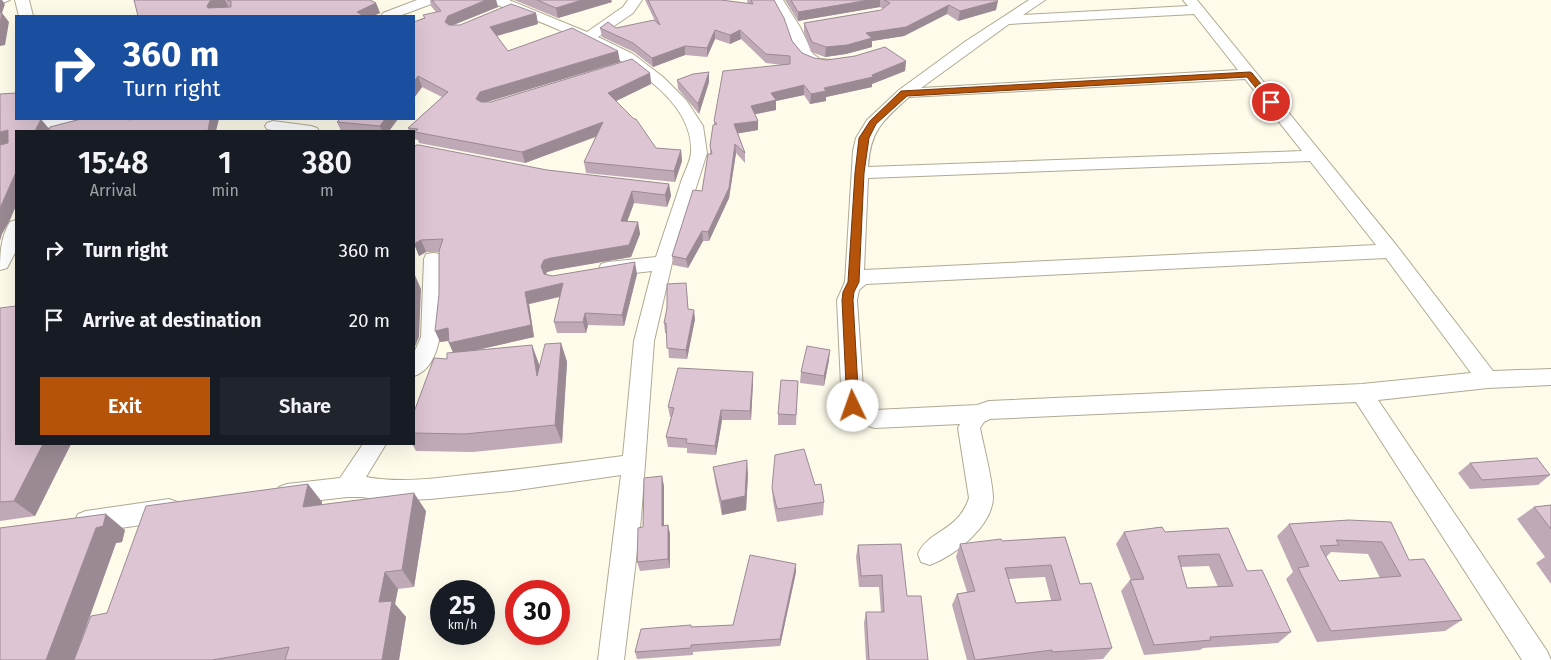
<!DOCTYPE html>
<html lang="en">
<head>
<meta charset="utf-8">
<style>
  body { margin:0; font-family:"Fira Sans",sans-serif; background:#20242c; color:#f1f3f6; height:100vh; display:flex; flex-direction:column; font-size:19px; white-space:nowrap }
  * { box-sizing:border-box; margin:0 }
  p { font-size:16px; color:#9ea1a6 }
  .icon { flex:none; width:28px; height:28px; fill:none; stroke:currentColor; stroke-width:2; stroke-linecap:round; stroke-linejoin:round }
  .map { position:relative; flex:1; overflow:hidden }
  .panel { position:absolute; left:15px; top:130px; width:400px; height:315px; display:flex; flex-direction:column; background:#171b24; border-radius:0px; box-shadow:0 5px 20px #0002 }
  .panel>* { flex:none }
  .guide { position:absolute; left:15px; top:15px; width:400px; height:105px; border-radius:0px; box-shadow:0 5px 20px #0002; background:#1a4fa0; color:#fff; overflow:hidden }
  .speed { position:absolute; left:430px; top:580px; display:flex; gap:10px; font-size:25px; font-weight:700; text-align:center }
  .speed>* { display:grid; place-content:center; width:65px; height:65px; border-radius:50%; background:#171b24; box-shadow:0 5px 20px #0002; line-height:1 }
  .speed small { font-size:12px; font-weight:400 }
  .speed .limit { border:8px solid #d22; background:#fff; color:#111 }
  .pin { position:absolute; display:grid; place-items:center; width:42px; height:42px; color:#fff; margin:-21px; border:2px solid #fff; border-radius:50%; box-shadow:0 1px 5px #0007 }
  .me { position:absolute; width:55px; margin:-28px; rotate:357deg; stroke-linejoin:round; filter:drop-shadow(0 0 4px #0008) }
  .turn { display:flex; align-items:center; gap:18px; height:105px; padding:0 25px; font-size:22px }
  .turn .icon { width:65px; height:65px; stroke-width:2.5 }
  .turn b { display:block; font-size:35px; line-height:42px }
  .eta { display:flex; justify-content:space-evenly; align-items:center; height:85px; text-align:center }
  .eta b { font-size:30px; font-weight:600; line-height:35px }
  .button { display:flex; gap:10px; margin-top:auto; padding:10px 25px }
  .button a { flex:1; height:58px; border-radius:0px; background:#b45309; color:#fff; font-size:20px; font-weight:600; line-height:58px; text-align:center }
  .button a+a { background:#20242c; color:#f1f3f6 }
  ul { padding:0; list-style:none }
  li { display:flex; align-items:center; gap:15px; height:70px; padding:0 25px }
  li div { flex:1 }
  li b { display:block; font-size:19px }
  li em { font-style:normal }
  .map>svg:first-child { display:block }
  .lines { fill:none; stroke-linecap:round; stroke-linejoin:round }
  .service-casing { stroke:#afaa92; stroke-width:2 }
  .minor-casing { stroke:#afaa92; stroke-width:2 }
  .service { fill:#fff; fill-rule:evenodd }
  .minor { fill:#fff; fill-rule:evenodd }
  .wall { fill:#bfa9b6; fill-rule:evenodd }
  .shaded-wall { fill:#9b8a94 }
  .building { fill:#dec5d4; stroke:#9b8a94; fill-rule:evenodd }
  .route { fill:#b45309; stroke:#753606 }
</style>
</head>
<body>
<div class="map">
<svg width="1551" height="660" viewBox="0 0 1551 660">
  <rect width="100%" height="100%" fill="#fefbeb"/>
  <g class="lines">
    <defs>
      <polygon id="service" points="0,0 10,0 0,4"/>
      <g id="minor">
        <polygon points="15,0 29,0 33,16 19,16"/>
        <polygon points="417,0 436,0 434,3 399,16 381,16 383,13"/>
        <path d="M490 0H509L587 32 623 7 628 0H642L633 13 598 37 633 54 663 77 686 100 703 126 707 153 672 263 654 341 641 518 624 660H598L621 475 511 491 430 499 385 501 362 497H347L287 504 279 501 275 494 279 487 287 484 340 478 363 444H386L366 477C398 483 432 479 464 475 517 470 570 463 623 456L634 341 652 271 608 276 601 274 599 269 601 264 608 262 656 257C664 232 673 207 681 182 684 173 690 162 691 153 696 75 549 26 492 3Z"/>
        <path d="M769 0H783L800 27 813 54 820 59 832 60 834 63 832 66C801 74 797 49 786 27 782 18 775 9 769 0Z"/>
        <path d="M1029 0H1045L1023 15 1188 6 1183 0H1197L1397 246 1493 371 1551 369V385L1488 388 1378 400 1547 651 1551 660H1522L1356 402 990 419 984 422 980 428C984 448 992 477 993 497 993 526 954 556 930 565L921 562 918 554C928 530 958 532 969 498L958 428 960 424 875 428 854 422 845 412 842 406 837 300 845 282 853 151 856 138 867 120 899 90 966 41ZM1194 14 1238 70 921 88 1009 24ZM1245 79 1302 151 868 167C870 131 883 120 909 97ZM1310 161 1376 245 864 270 868 178ZM1386 258 1471 373 1362 384 989 401 977 405 875 410 869 409 864 403 857 300 859 290 866 284Z"/>
        <polygon points="37,119 113,119 111,122 85,129 31,127 29,124 31,121"/>
        <polygon points="273,121 311,126 317,128 319,131 277,131 267,129 265,126 267,123"/>
        <path d="M16 220V251L7 268 0 270C0 253 1 236 10 222Z"/>
        <path d="M433 253 440 254 442 259C442 289 450 365 414 376V353L421 337 424 259 426 254Z"/>
        <polygon points="169,499 177,502 181,510 177,518 169,521 86,533 78,530 74,522 78,514 86,511"/>
      </g>
    </defs>
    <use href="#service" class="service-casing"/>
    <use href="#minor" class="minor-casing"/>
    <use href="#service" class="service"/>
    <use href="#minor" class="minor"/>
  </g>
  <g class="wall">
    <polygon points="134,0 370,0 376,3 380,13 373,16 138,16"/>
    <polygon points="430,0 496,0 498,7 453,25 460,25 536,13 538,24 497,36 508,51 620,62 487,102 491,102 650,73 651,84 616,101 656,148 681,150 682,161 675,182 586,173 584,162 596,137 525,163 419,143 418,140 414,139 414,131 409,131 408,128 442,97 422,87 414,98 414,22 436,12 431,6"/>
    <polygon points="514,0 611,0 612,2 558,18"/>
    <polygon points="645,0 721,0 748,4 747,0 774,0 792,41 802,53 814,58 827,60 906,61 905,71 872,84 872,87 826,97 826,101 810,104 804,95 776,101 776,110 755,114 758,121 758,130 738,133 745,153 745,163 736,153 729,198 709,241 703,241 688,268 673,265 672,256 702,191 710,154 710,146 714,125 714,121 782,65 766,63 741,39 730,44 715,39 707,57 685,55 653,67 634,52 602,37 600,28 616,28 655,21"/>
    <polygon points="785,0 997,0 996,10 958,21 947,14 904,36 872,41 872,47 846,54 825,57 811,52 804,32 804,23 881,10 883,9 880,7 798,21"/>
    <polygon points="709,72 709,82 699,114 678,89 677,80"/>
    <polygon points="398,119 389,131 341,131 337,122"/>
    <polygon points="414,148 547,170 669,184 671,196 667,207 634,203 627,221 638,222 640,234 631,257 555,270 547,272 546,274 552,276 637,274 624,326 588,325 586,333 557,333 554,322 560,297 529,304 534,337 473,351 532,345 539,367 561,343 567,362 562,443 473,452 416,451 412,444 414,444 414,412 447,359 453,352 449,343 449,341 440,342 439,252 426,252 419,256 414,239"/>
    <polygon points="687,292 688,309 695,319 687,359 669,358 667,333 665,333 664,323"/>
    <polygon points="0,308 16,444 71,444 35,516 0,521"/>
    <polygon points="829,360 824,386 800,383 801,372"/>
    <polygon points="798,381 796,425 778,425 778,414"/>
    <polygon points="753,382 751,420 722,420 716,455 687,453 687,448 668,447 666,437 671,417 670,417 668,407"/>
    <polygon points="1470,463 1550,475 1538,485 1470,489 1458,473"/>
    <polygon points="713,467 748,474 746,510 722,515 715,481"/>
    <polygon points="308,484 322,502 322,504 426,511 414,587 398,589 395,604 406,617 399,660 0,660 125,530 122,542 116,543 82,639 107,613"/>
    <polygon points="815,485 824,502 823,515 777,522 773,501 772,488"/>
    <polygon points="664,486 664,526 668,525 670,534 670,568 640,571 637,562 643,527"/>
    <polygon points="1551,505 1551,584 1536,563 1545,557 1517,519 1534,507"/>
    <path d="M1349 520 1409 560 1462 620 1445 631 1317 642 1286 579 1293 572 1277 536 1289 524ZM1331 552 1368 554 1380 578 1339 581 1326 557Z"/>
    <path d="M1228 528 1247 571 1291 632 1278 643 1203 648 1200 650 1144 655 1121 591 1130 580H1131L1116 544 1124 532H1165ZM1209 566 1218 587 1187 588 1181 567Z"/>
    <path d="M1065 537 1080 584 1112 648 1103 659 1084 660H967L952 605 957 594 967 592 956 557 960 544ZM1045 577 1051 600 1016 603 1009 579Z"/>
    <polygon points="858,545 907,596 928,660 866,660 864,623 866,612 881,612 879,587 859,587 856,557"/>
    <polygon points="796,572 780,646 693,652 693,655 637,659 635,652 691,627 733,625"/>
  </g>
  <g class="shaded-wall">
    <polygon points="0,0 2,0 5,4 2,13 9,22 5,45 0,46"/>
    <polygon points="216,0 225,0 229,9 212,16 207,6 210,1"/>
    <polygon points="486,0 496,0 498,7 451,26 448,32 445,22 448,16"/>
    <polygon points="582,0 611,0 612,2 558,18 556,8"/>
    <polygon points="869,0 880,0 880,7 798,21 798,12"/>
    <polygon points="998,1 996,10 958,21 960,11"/>
    <polygon points="376,3 380,13 373,16 358,16 357,12"/>
    <polygon points="949,5 947,14 904,36 872,41 872,47 846,54 825,57 826,47 866,33"/>
    <polygon points="536,13 538,24 493,37 490,27"/>
    <polygon points="715,30 715,39 707,57 707,48"/>
    <polygon points="740,30 741,39 730,44 730,35"/>
    <polygon points="685,46 685,55 653,67 652,58"/>
    <polygon points="618,51 620,62 483,103 480,109 476,99 480,92"/>
    <polygon points="906,61 905,71 872,84 872,87 826,97 826,101 810,104 811,94 824,88 872,75"/>
    <polygon points="709,72 709,82 699,114 698,104"/>
    <polygon points="650,73 651,84 610,104 608,93"/>
    <polygon points="418,76 422,87 414,98 414,82"/>
    <polygon points="804,85 804,95 776,101 776,110 751,115 751,106 771,93"/>
    <polygon points="41,119 50,130 49,131 35,131"/>
    <polygon points="210,119 219,119 216,131 208,131"/>
    <polygon points="385,119 398,119 389,131 382,131 380,126"/>
    <polygon points="758,121 758,130 735,134 734,124"/>
    <polygon points="603,122 605,133 525,163 522,152"/>
    <polygon points="8,130 16,140 0,146 0,132"/>
    <polygon points="735,144 736,153 729,198 709,241 708,232"/>
    <polygon points="681,150 682,161 675,182 674,171"/>
    <polygon points="16,172 16,206 10,220 2,234 0,241 0,208"/>
    <polygon points="669,184 671,196 667,207 665,195"/>
    <polygon points="632,191 634,203 623,233 621,221"/>
    <polygon points="638,222 640,234 631,257 555,270 547,272 544,278 541,266 544,260"/>
    <polygon points="702,231 703,241 688,268 686,259"/>
    <polygon points="421,240 426,252 419,256 414,244"/>
    <polygon points="635,262 637,274 624,326 622,315"/>
    <polygon points="414,273 421,289 419,337 414,349"/>
    <polygon points="563,283 566,295 529,304 534,337 454,355 449,343 525,292"/>
    <polygon points="694,310 695,319 687,359 686,350"/>
    <polygon points="585,313 588,325 586,333 583,322"/>
    <polygon points="448,328 453,340 440,342 435,331"/>
    <polygon points="561,343 567,362 562,443 555,425"/>
    <polygon points="532,345 539,364 543,395 537,376"/>
    <polygon points="830,350 829,360 824,386 824,376"/>
    <polygon points="753,372 753,382 751,420 750,411"/>
    <polygon points="721,410 722,420 716,455 715,446"/>
    <polygon points="43,444 71,444 35,516 14,501"/>
    <polygon points="747,460 748,474 746,510 722,515 721,501"/>
    <polygon points="662,476 664,486 664,535 662,526"/>
    <polygon points="308,484 322,502 318,524 303,507"/>
    <polygon points="414,493 426,511 414,587 402,570"/>
    <polygon points="106,514 125,530 122,542 116,543 74,660 46,660 96,528"/>
    <polygon points="668,525 670,534 670,568 668,559"/>
    <polygon points="796,564 796,572 780,646 780,639"/>
    <polygon points="385,572 398,589 395,604 406,617 399,660 382,660 379,602"/>
  </g>
  <g class="building">
    <polygon points="134,0 216,0 210,1 207,6 208,8 231,7 231,1 227,0 370,0 376,3 357,12 364,16 138,16"/>
    <polygon points="432,0 486,0 448,16 445,22 449,25 460,25 511,4 536,13 490,27 508,51 572,28 618,51 480,92 476,99 481,102 491,102 632,59 650,73 608,93 634,119 636,119 656,148 681,150 674,171 584,162 603,122 522,152 415,132 418,129 408,128 448,92 418,76 414,82 414,22 425,18 423,15 441,11"/>
    <polygon points="537,0 582,0 556,8"/>
    <polygon points="648,0 721,0 753,4 751,0 774,0 784,18 792,41 802,53 814,58 827,60 855,56 885,47 906,61 872,75 873,77 824,88 826,91 811,94 804,85 771,93 776,100 751,106 758,121 734,124 745,153 735,144 729,188 708,232 702,231 686,259 672,256 693,190 702,191 708,154 712,154 710,146 713,125 717,124 714,121 723,71 790,64 790,56 766,54 740,30 730,35 715,30 707,48 685,46 652,58 633,43 600,28 608,22 616,28 654,20 660,25"/>
    <polygon points="791,0 869,0 798,12"/>
    <polygon points="884,0 997,0 998,1 960,11 949,5 906,27 866,33 872,38 847,45 826,47 812,42 804,23 881,10 890,3"/>
    <polygon points="0,13 2,13 0,24"/>
    <polygon points="709,72 698,104 677,80 693,74"/>
    <polygon points="16,93 16,119 41,119 35,131 16,131 16,172 0,208 0,145 8,143 8,130 0,132 0,94"/>
    <polygon points="81,119 128,119 129,120 134,119 210,119 208,131 49,131 50,127"/>
    <polygon points="340,119 385,119 380,126 337,122"/>
    <polygon points="416,145 419,145 547,170 669,184 665,195 632,191 621,221 638,222 629,245 551,258 544,260 541,266 544,274 552,276 635,262 622,315 585,313 583,322 554,322 563,283 525,292 531,325 449,343 448,328 435,331 439,294 439,251 443,239 421,240 414,244 414,148"/>
    <polygon points="686,283 688,309 694,310 686,350 667,348 666,323 664,323 667,308 667,284"/>
    <polygon points="16,306 16,444 43,444 14,501 0,502 0,308"/>
    <polygon points="561,343 555,425 465,434 414,433 414,412 434,358 447,359 447,353 532,345 537,376 545,344"/>
    <polygon points="807,346 830,350 824,376 801,372"/>
    <polygon points="678,368 753,372 750,411 721,410 715,446 686,443 687,439 666,437 674,408 668,407"/>
    <polygon points="781,380 798,381 796,415 778,414"/>
    <polygon points="804,449 815,485 821,484 824,502 777,509 772,488 775,455"/>
    <polygon points="1537,458 1550,475 1482,480 1470,463"/>
    <polygon points="747,460 745,496 721,501 713,467"/>
    <polygon points="662,476 662,526 668,525 668,559 637,562 638,528 643,527 644,478"/>
    <polygon points="308,484 303,507 414,493 402,570 385,572 379,602 392,601 382,660 285,660 289,647 212,660 74,660 91,616 107,613 146,506"/>
    <polygon points="1551,505 1551,529 1534,507"/>
    <polygon points="106,514 103,526 96,528 46,660 0,660 0,528"/>
    <path d="M1349 520 1391 522 1409 560 1424 559 1462 620 1331 631 1298 568 1309 566 1289 524ZM1336 540 1382 542 1401 576 1339 581 1320 546 1339 545Z"/>
    <path d="M1162 527 1165 532 1228 528 1247 571 1262 570 1291 632 1210 637 1211 640 1154 645 1130 580 1144 579 1124 532ZM1219 554 1233 586 1187 588 1178 556Z"/>
    <path d="M1065 537 1080 584 1091 583 1112 648 1052 652V650L975 660 957 594 975 591 960 544 1001 539 1002 541ZM1051 565 1061 600 1016 603 1005 568Z"/>
    <polygon points="901,544 907,596 921,596 928,660 869,660 866,612 884,612 882,575 861,576 858,545"/>
    <polygon points="750,555 796,564 780,639 691,645 691,648 635,652 641,629 691,625 691,627 733,625"/>
  </g>
  <polygon class="route" points="1250,72 1252,73 1274,100 1274,103 1268,103 1247,77 907,96 876,124 869,138 864,173 859,282 854,292 853,300 859,406 857,410 849,410 847,406 842,300 843,292 848,282 855,173 859,138 870,121 901,91"/>
</svg>
<div class="speed"><div>25<small>km/h</small></div><div class="limit">30</div></div>
<div class="pin" style="left:1271px;top:102px;background:#d93025"><svg class="icon" aria-label="arrive" viewBox="0 0 24 24"><path d="M6 21V4h12l-3 4 3 4H6"/></svg></div>
<svg class="me" style="left:853px;top:406px" viewBox="-20 -20 40 40"><circle r="19" fill="#fff"/><path d="M0-13L10 11 0 6-10 11z" fill="#b45309"/></svg>
<div class="guide">
<div class="turn"><svg class="icon" aria-label="right" viewBox="0 0 24 24"><path d="M7 20v-9h11M14 6l5 5-5 5"/></svg><div><b>360 m</b>Turn right</div></div>
</div>
<section class="panel">
<div class="eta">
<div><b>15:48</b><p>Arrival</p></div>
<div><b>1</b><p>min</p></div>
<div><b>380</b><p>m</p></div>
</div>
<ul>
<li><svg class="icon" aria-label="right" viewBox="0 0 24 24"><path d="M7 20v-9h11M14 6l5 5-5 5"/></svg><div><b>Turn right</b></div><em>360 m</em></li>
<li><svg class="icon" aria-label="arrive" viewBox="0 0 24 24"><path d="M6 21V4h12l-3 4 3 4H6"/></svg><div><b>Arrive at destination</b></div><em>20 m</em></li>
</ul>
<div class="button"><a>Exit</a><a>Share</a></div>
</section>
</div>
</body>
</html>
